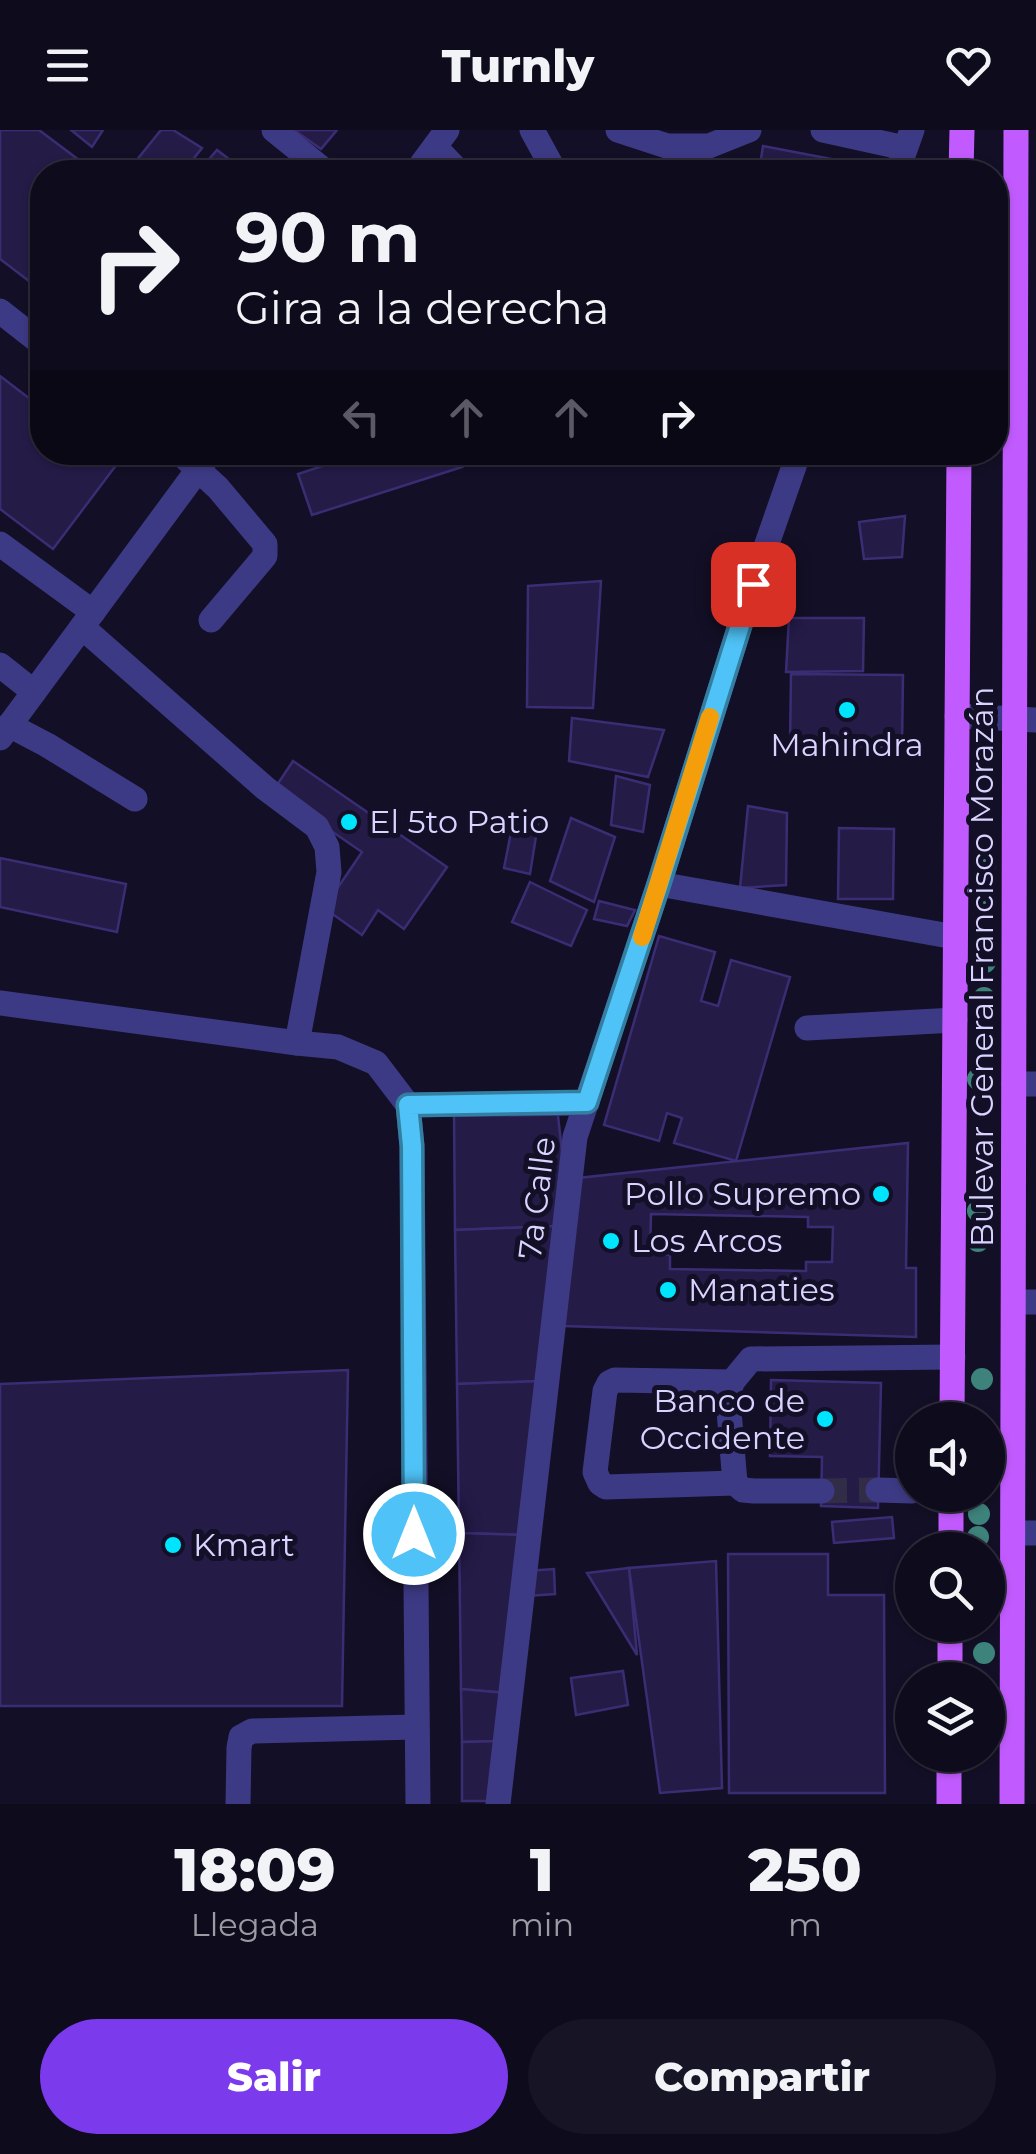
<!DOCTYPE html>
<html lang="es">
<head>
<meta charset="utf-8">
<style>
  body { margin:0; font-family:Montserrat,sans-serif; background:#171425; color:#f1f3f6; height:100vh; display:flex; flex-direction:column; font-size:38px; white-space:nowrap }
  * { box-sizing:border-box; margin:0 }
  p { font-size:32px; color:#9b9ba3 }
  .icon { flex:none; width:55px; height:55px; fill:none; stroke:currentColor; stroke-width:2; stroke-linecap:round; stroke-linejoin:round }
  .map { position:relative; height:1674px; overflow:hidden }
  .drawer { display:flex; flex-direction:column; background:#0e0b1c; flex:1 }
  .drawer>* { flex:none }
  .banner { position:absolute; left:30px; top:30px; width:978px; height:305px; border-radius:40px; box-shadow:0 2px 8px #0004,0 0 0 2px #2e2b3b; background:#0e0b1c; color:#f1f3f6; overflow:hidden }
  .controls { position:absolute; left:895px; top:1272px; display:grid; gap:20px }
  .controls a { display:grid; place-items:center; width:110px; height:110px; border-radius:50%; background:#0e0b1c; box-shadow:0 2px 8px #0004,0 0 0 2px #2e2b3b; font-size:50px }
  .pin { position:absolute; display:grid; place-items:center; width:85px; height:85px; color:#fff; margin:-42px; border-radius:20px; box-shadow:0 5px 15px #0006 }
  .me { position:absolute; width:110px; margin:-55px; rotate:0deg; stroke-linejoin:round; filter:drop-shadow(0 0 8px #0008) }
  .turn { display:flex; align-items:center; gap:35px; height:210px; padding:0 40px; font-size:45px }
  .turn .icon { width:130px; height:130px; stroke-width:2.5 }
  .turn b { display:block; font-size:70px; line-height:85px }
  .lanes { display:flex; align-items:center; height:95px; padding:0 40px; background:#0003; justify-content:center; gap:50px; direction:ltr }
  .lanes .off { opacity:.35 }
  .eta { display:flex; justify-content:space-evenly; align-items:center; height:170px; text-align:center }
  .eta b { font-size:60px; font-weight:800; line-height:70px }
  .primary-button { display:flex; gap:20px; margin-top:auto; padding:20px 40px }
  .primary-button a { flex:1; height:115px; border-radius:60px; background:#7c3aed; color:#fff; font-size:40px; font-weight:800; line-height:115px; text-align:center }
  .primary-button a+a { background:#171425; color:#f1f3f6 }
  header { display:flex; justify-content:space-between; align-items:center; height:130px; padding:0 40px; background:#0e0b1c; font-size:45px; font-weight:800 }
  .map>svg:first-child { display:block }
  .building { fill:#241b47; stroke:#3b2d73; stroke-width:2.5; fill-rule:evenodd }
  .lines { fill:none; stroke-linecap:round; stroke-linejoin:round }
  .minor-tunnel { stroke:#312d47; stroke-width:25; stroke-dasharray:25 12; stroke-linecap:butt }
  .minor { stroke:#3d3a85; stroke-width:25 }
  .major { stroke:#c25bff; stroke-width:25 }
  .tree { fill:#3d827b }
  .route-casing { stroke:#337fa1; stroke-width:25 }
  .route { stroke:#4fc3f7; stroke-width:18 }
  .slow { stroke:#f59e0b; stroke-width:18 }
  .poi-dot { fill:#00e5ff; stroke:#130f26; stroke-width:4 }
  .labels { text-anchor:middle; stroke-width:10; stroke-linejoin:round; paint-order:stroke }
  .poi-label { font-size:32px; fill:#d9d4ff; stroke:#130f26; text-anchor:start }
  .street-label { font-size:32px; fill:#d9d4ff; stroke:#130f26 }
</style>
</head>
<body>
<header><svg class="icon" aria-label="menu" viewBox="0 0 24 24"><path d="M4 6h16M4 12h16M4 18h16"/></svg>Turnly<svg class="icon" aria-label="heart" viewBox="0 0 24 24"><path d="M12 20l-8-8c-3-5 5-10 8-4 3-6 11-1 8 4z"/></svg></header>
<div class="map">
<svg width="1036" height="1674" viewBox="0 0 1036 1674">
  <rect width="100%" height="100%" fill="#130f26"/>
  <g class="building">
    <polygon points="0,0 39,0 95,42 42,42 42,161 0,129"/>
    <polygon points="71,0 103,0 92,17"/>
    <polygon points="161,0 173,0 202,18 183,42 127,42"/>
    <polygon points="294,0 337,0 321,19"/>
    <polygon points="763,16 847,32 845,42 759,42"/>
    <polygon points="217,20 246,42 198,42"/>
    <polygon points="0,246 42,278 42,322 102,322 117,334 53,419 0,379"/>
    <polygon points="364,322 452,322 462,337 312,385 298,344"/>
    <polygon points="905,386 902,427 864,429 859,392"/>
    <polygon points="601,451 593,578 527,577 528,456"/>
    <polygon points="789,488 864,488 863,541 786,542"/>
    <polygon points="791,544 903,545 902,617 790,616"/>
    <polygon points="572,588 664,600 648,647 569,631"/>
    <polygon points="293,631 447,737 404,799 378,780 362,805 324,778 362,722 273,661"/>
    <polygon points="616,646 650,655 643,702 611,695"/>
    <polygon points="748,676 787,683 786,755 740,758"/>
    <polygon points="514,687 538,694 530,744 504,738"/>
    <polygon points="571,688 615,707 594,772 550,751"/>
    <polygon points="839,698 894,699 893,769 838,769"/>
    <polygon points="0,728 126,754 117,802 0,777"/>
    <polygon points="530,752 587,780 571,816 512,792"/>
    <polygon points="599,771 635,780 627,796 594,789"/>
    <polygon points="659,806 715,822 701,871 718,876 731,830 790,847 736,1031 674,1013 682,988 667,983 659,1011 604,995"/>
    <polygon points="557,977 564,1039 557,1096 455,1100 454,983"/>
    <path d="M908 1013 906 1138H916V1207L563 1196 578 1048ZM651 1084 808 1087V1097H833L832 1132H806V1141L670 1139V1125L650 1124Z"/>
    <polygon points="557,1096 540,1251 457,1254 455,1100"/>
    <polygon points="348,1240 342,1576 0,1576 0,1254"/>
    <polygon points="771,1250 881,1253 878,1378 821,1376 822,1327 770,1326"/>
    <polygon points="540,1251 524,1405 459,1403 457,1254"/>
    <polygon points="892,1387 894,1408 834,1413 832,1392"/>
    <polygon points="459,1403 524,1405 506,1563 461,1559"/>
    <polygon points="728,1424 828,1424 828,1465 884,1465 885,1663 729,1663"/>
    <polygon points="716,1431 722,1658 660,1663 629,1438"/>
    <polygon points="629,1438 637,1525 587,1443"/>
    <polygon points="554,1439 555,1464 528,1466 526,1441"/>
    <polygon points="623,1541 628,1575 576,1585 571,1548"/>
    <polygon points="461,1559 506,1563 501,1611 462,1612"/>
    <polygon points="501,1611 495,1671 462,1671 462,1612"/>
  </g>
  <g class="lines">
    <polyline class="minor-tunnel" points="822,1361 878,1360"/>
    <g class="minor">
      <polyline points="274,0 326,42"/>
      <polyline points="532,0 555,42"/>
      <polyline points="618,0 667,16 709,16 749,0"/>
      <polyline points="823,0 905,18"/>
      <polyline points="435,17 459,42"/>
      <polyline points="416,42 447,0"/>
      <polyline points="897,42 912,0"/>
      <polyline points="0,181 42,214"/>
      <polyline points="179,322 218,358 265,414 265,426 211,490"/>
      <polyline points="0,414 93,482"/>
      <polyline points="82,497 265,658 317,697 327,717 329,742 297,913"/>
      <polyline points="0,535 34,562"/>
      <polyline points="957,586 1036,590"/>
      <polyline points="9,595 47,615 135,669"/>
      <polyline points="0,608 211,322"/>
      <polyline points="659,754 955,807"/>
      <polyline points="0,873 297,913 338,917 376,933 408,975 412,1016 418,1674"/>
      <polyline points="807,898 955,890"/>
      <polyline points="1014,954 1036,954"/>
      <polyline points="408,975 587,973"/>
      <polyline points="1014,1172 1036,1172"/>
      <polyline points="732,1252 615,1250 609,1253 605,1261 595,1342 600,1353 606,1357 735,1353"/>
      <polyline points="878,1360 912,1361"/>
      <polyline points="822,1361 754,1361 743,1360 735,1353 728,1269 732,1252 751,1229 953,1227"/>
      <polyline points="1013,1403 1036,1403"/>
      <polyline points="238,1674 239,1618 241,1607 252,1601 415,1597"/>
      <polyline points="498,1674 575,1007 659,754 753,454 799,322"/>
    </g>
    <g class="major">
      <polyline points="961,42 962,0"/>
      <polyline points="952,1290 959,322"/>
      <polyline points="951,1420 951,1365"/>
      <polyline points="950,1550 950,1495"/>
      <polyline points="949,1674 949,1625"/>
      <polyline points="1012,1674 1016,0"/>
    </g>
  </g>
  <g class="tree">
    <circle cx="986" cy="733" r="11"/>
    <circle cx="985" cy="773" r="11"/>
    <circle cx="985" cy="832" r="11"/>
    <circle cx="984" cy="868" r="11"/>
    <circle cx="978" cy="949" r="11"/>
    <circle cx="978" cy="1081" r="11"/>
    <circle cx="978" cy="1111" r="11"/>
    <circle cx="982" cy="1249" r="11"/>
    <circle cx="979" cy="1384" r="11"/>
    <circle cx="978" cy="1407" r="11"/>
    <circle cx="984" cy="1523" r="11"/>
  </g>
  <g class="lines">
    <defs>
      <polyline id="route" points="414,1404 412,1016 408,975 587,972 659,754 753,454"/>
    </defs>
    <use href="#route" class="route-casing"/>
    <use href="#route" class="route"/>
    <polyline class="slow" points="642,807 710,587"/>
  </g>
  <g class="poi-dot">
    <circle cx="847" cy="580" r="10"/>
    <circle cx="349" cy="692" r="10"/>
    <circle cx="881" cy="1064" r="10"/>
    <circle cx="611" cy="1111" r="10"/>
    <circle cx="668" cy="1160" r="10"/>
    <circle cx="825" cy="1289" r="10"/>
    <circle cx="173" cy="1415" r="10"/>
  </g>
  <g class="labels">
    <g class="poi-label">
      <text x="847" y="626" text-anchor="middle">Mahindra</text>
      <text x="369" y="703">El 5to Patio</text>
      <text x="861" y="1075" text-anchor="end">Pollo Supremo</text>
      <text x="631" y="1122">Los Arcos</text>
      <text x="688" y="1171">Manaties</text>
      <text x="805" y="1282" text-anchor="end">Banco de<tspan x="805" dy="37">Occidente</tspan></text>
      <text x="193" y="1426">Kmart</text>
    </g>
    <g class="street-label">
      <text transform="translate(982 837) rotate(-90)" y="11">Bulevar General Francisco Morazán</text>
      <text transform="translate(537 1068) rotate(-83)" y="11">7a Calle</text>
    </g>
  </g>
</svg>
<div class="controls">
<a><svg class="icon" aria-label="sound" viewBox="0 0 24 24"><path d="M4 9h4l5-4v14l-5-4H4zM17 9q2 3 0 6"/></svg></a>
<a><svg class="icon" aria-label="search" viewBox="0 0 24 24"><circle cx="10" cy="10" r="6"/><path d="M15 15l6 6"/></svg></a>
<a><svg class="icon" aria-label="layers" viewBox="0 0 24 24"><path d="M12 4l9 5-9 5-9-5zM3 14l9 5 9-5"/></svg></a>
</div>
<div class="pin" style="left:753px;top:454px;background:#d93025"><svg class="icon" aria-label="arrive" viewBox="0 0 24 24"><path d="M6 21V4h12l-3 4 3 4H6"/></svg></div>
<svg class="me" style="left:414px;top:1404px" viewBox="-20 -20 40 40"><circle r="17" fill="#4fc3f7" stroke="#fff" stroke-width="3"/><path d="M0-11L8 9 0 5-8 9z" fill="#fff"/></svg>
<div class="banner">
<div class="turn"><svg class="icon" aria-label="right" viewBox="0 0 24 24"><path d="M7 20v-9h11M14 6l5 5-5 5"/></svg><div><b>90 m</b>Gira a la derecha</div></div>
<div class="lanes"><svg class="icon off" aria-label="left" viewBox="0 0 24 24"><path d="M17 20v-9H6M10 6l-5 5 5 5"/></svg><svg class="icon off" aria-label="ahead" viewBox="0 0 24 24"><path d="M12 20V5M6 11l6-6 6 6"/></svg><svg class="icon off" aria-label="ahead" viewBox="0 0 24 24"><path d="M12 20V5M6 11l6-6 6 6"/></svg><svg class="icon" aria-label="right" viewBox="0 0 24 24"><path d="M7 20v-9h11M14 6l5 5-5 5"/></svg></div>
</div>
</div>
<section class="drawer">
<div class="eta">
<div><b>18:09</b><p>Llegada</p></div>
<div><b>1</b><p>min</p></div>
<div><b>250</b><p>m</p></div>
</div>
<div class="primary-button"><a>Salir</a><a>Compartir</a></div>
</section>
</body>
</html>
